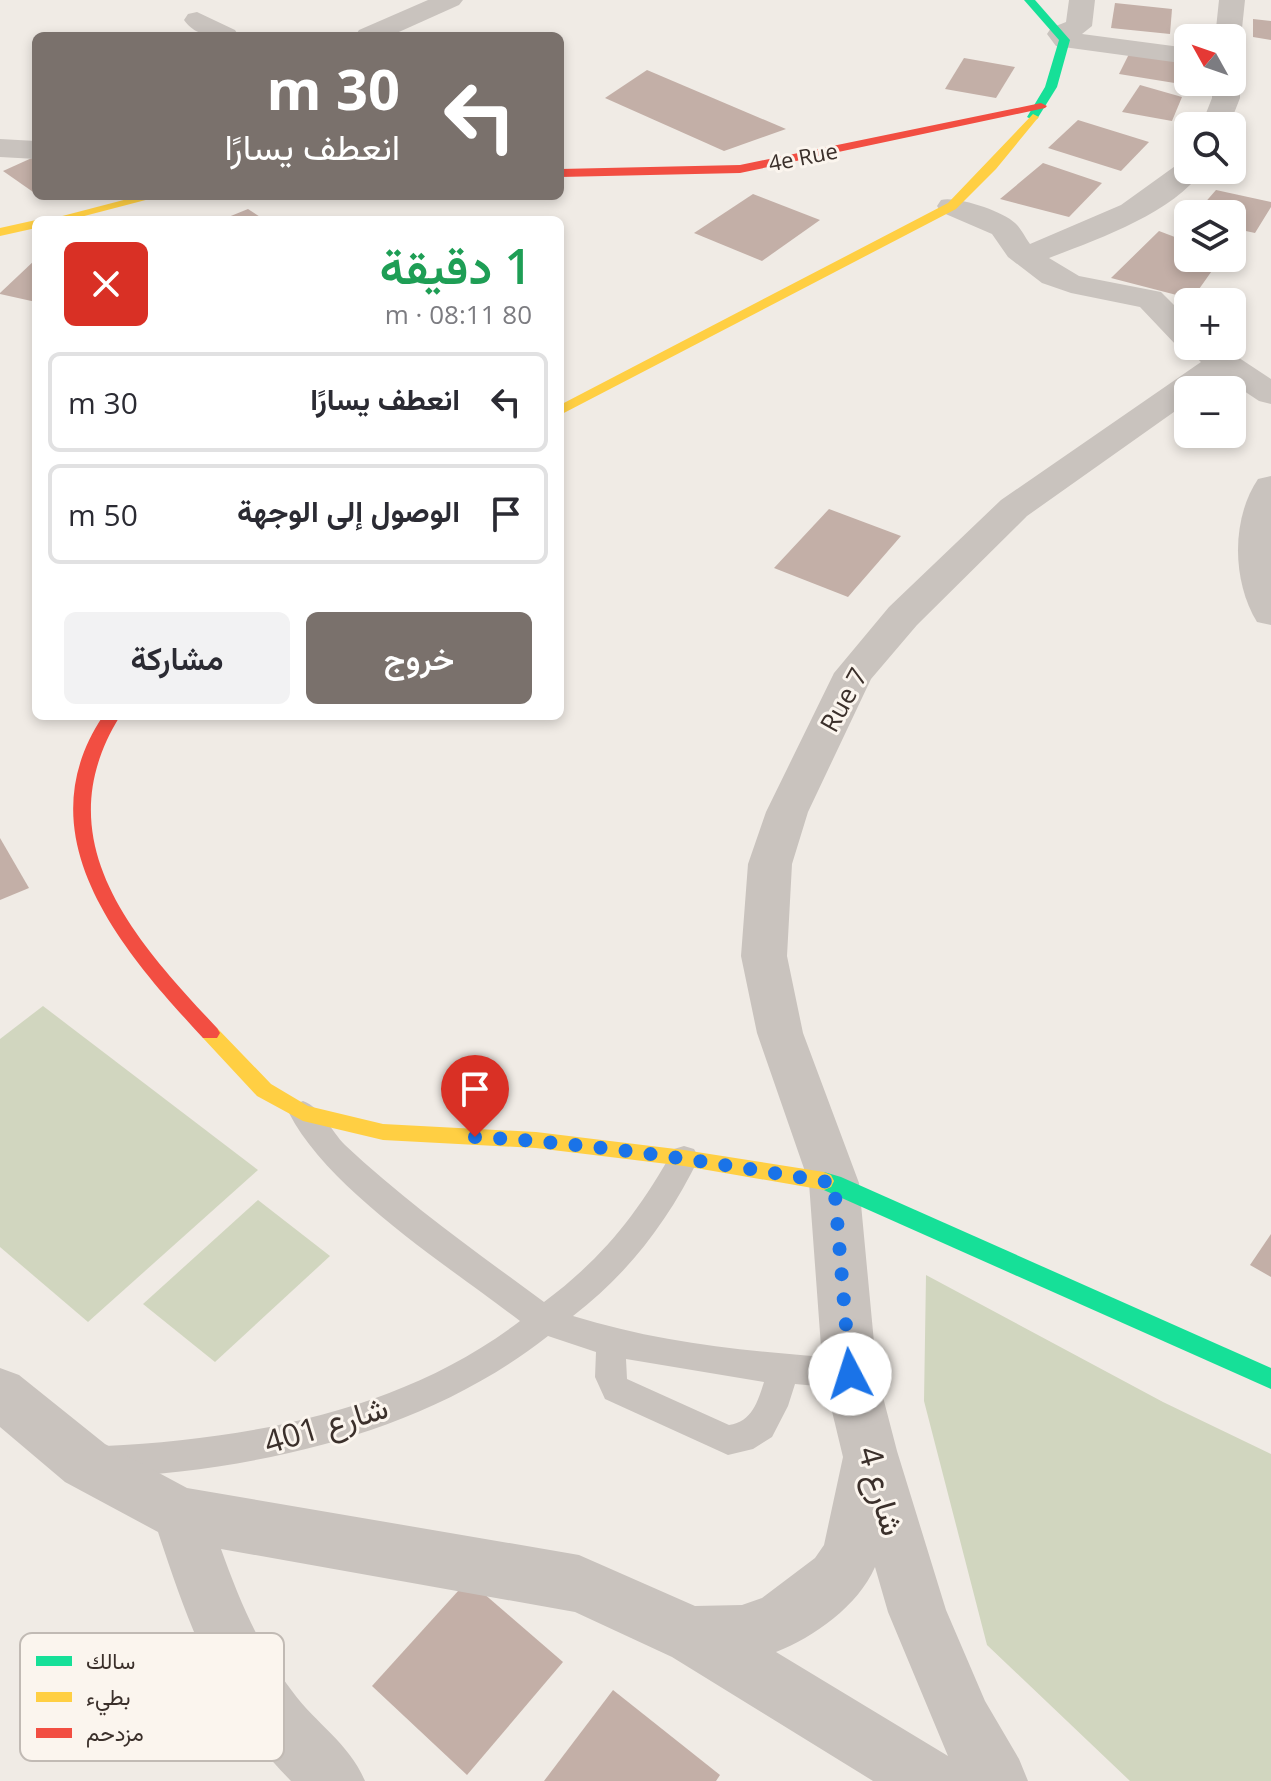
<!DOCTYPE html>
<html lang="ar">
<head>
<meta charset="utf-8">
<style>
  body { margin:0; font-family:"Open Sans",Vazirmatn,sans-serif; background:#f2f2f3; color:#2b2b33; direction:rtl; height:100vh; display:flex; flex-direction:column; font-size:30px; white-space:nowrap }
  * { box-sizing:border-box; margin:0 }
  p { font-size:26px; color:#7c7c81 }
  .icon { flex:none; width:44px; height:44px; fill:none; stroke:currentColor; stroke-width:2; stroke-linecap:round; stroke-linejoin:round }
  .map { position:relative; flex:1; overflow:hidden; direction:ltr }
  .sheet { position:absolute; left:32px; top:216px; width:532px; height:504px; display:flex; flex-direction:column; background:#fff; border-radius:12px; box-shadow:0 4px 12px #0003; direction:rtl }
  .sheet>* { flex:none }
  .top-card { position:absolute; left:32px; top:32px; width:532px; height:168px; border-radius:12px; box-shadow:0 4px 12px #0003; direction:rtl; background:#7a716c; color:#fff; overflow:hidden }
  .needle { width:52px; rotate:310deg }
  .tools { position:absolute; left:1174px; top:24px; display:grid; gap:16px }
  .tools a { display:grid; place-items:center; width:72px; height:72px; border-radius:12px; background:#fff; box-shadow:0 4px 12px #0003; font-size:40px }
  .pin { position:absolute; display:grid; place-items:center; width:68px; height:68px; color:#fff; margin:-82px -34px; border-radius:50% 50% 50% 0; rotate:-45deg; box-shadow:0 0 8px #0007 }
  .pin .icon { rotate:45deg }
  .me { position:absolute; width:88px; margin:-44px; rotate:355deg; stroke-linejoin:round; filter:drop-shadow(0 0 6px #0008) }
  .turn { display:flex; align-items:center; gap:28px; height:168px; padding:0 32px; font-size:36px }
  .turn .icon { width:104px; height:104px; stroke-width:2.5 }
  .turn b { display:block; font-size:56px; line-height:68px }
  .round { display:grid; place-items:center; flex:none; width:84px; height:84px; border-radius:12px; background:#f2f2f3 }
  .summary { display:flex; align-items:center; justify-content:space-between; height:136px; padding:0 32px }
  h1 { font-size:48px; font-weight:600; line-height:60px; color:#1e9e55 }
  .action { display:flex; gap:16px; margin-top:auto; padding:16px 32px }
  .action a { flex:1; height:92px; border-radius:12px; background:#7a716c; color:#fff; font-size:32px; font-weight:600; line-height:92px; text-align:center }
  .action a+a { background:#f2f2f3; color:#2b2b33 }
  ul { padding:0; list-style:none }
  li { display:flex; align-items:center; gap:24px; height:100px; margin:0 16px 12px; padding:0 16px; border:4px solid #e1e1e2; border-radius:12px }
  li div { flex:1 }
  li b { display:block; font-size:30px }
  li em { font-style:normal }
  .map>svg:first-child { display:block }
  .green { fill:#d1d6bf }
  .building { fill:#c3afa7 }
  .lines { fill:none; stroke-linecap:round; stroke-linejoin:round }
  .lane { fill:#c9c3be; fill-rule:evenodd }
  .street { fill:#c9c3be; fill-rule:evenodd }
  .fast { fill:#16e098; fill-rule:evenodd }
  .slow { fill:#ffcf43; fill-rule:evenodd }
  .jam { fill:#f24e42; fill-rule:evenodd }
  .route { stroke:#1a73e8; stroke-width:14; stroke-dasharray:0 25.2 }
  .labels { text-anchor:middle; stroke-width:6; stroke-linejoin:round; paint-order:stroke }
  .far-street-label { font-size:22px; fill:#3b302b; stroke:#fbf5ee }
  .street-label { font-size:26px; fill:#3b302b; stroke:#fbf5ee }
  .near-street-label { font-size:32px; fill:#3b302b; stroke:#fbf5ee }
  .key { fill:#fbf5ee; stroke:#c1bab4; stroke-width:2 }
  .key-label { font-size:22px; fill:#3b302b }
</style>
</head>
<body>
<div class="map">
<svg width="1271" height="1781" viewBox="0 0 1271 1781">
  <rect width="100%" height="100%" fill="#f0ebe5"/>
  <g class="green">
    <polygon points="43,1006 258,1170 88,1322 0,1247 0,1039"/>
    <polygon points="258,1200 330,1256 215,1362 143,1304"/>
    <polygon points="926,1275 1163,1402 1271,1454 1271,1781 1130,1781 987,1645 924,1401"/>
  </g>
  <g class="building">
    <polygon points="1115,3 1172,9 1170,34 1111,28"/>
    <polygon points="1253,19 1271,21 1271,40 1253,37"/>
    <polygon points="1130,52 1188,59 1187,85 1119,74"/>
    <polygon points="964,58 1015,67 996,98 945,89"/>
    <polygon points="647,70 786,129 724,151 605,98"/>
    <polygon points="1140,85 1182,97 1172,121 1122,112"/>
    <polygon points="1078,120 1149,142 1121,171 1048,148"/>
    <polygon points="34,157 36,158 36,194 3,171"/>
    <polygon points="1043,163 1102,183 1069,217 1000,199"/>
    <polygon points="1216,190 1271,202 1271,207 1255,233 1232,228 1232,214 1195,214"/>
    <polygon points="753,194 820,220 762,261 694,233"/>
    <polygon points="248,209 265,220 221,220"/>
    <polygon points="1159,231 1188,242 1188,258 1221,258 1192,299 1111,278"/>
    <polygon points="36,259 36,302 0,294 0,293"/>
    <polygon points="829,509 901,536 848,597 774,568"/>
    <polygon points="0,838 29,888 0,900"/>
    <polygon points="1271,1234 1271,1277 1250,1265"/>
    <polygon points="468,1580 563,1662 467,1775 372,1686"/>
    <polygon points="613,1690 720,1775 716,1781 544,1781"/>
  </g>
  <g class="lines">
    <path class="lane" d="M303 1101C322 1108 331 1131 345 1145 407 1203 476 1252 544 1302 603 1258 638 1213 674 1149L684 1146 694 1149 699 1158C668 1221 629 1273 573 1316 663 1344 756 1352 850 1359L861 1364 866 1374 861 1384 850 1389 795 1384 788 1406 772 1437 753 1449 728 1455 605 1399 595 1377 596 1352 548 1336C423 1434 260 1469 105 1478L93 1473 89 1462 93 1451 105 1446C249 1439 402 1411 520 1321 451 1268 328 1190 289 1113L293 1105ZM626 1359 764 1382C758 1401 752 1422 729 1425L627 1379Z"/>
    <g class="street">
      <polygon points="428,0 463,0 459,5 390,36 355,36 359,30"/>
      <polygon points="1069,0 1095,0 1092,26 1082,34 1188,48 1188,64 1056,46 1047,34 1051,28 1066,22"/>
      <polygon points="1219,0 1245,0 1241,38 1237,44 1232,45 1232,38 1215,38"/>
      <path d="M197 12 235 30 239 36C219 36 197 39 184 20L188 14Z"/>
      <polygon points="1232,75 1240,82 1240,98 1229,126 1201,126 1212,98 1212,82 1232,82"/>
      <polygon points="0,139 36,141 36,159 0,157"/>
      <path d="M1188 161V170H1203C1173 213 1096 240 1049 258L1079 276 1161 292 1188 319V346H1221L1271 379V404L1259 401 1223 377 1205 390H1188V402L1027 516 917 625 871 679 808 812 792 864 787 956 803 1033 859 1183 877 1374 897 1451 946 1610 985 1701 1019 1759 1028 1781H873L672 1657 575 1612 221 1549C239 1599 259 1648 292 1691 316 1724 349 1743 365 1781H291C218 1707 190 1629 158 1532L65 1482 0 1427V1368L19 1375 105 1444 187 1488 579 1555 695 1606 742 1605 762 1598 815 1558 824 1545 843 1457 823 1374 809 1183 757 1033 741 956 748 864 766 812 834 673 889 607 1001 500 1201 362 1184 347 1176 345 1140 307 1071 293 1042 283 1008 257 992 234 941 212 937 206 941 200C957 196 1002 211 1015 223 1021 228 1025 237 1030 244L1121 205 1178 164ZM875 1567 888 1612 948 1756 776 1652C814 1637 858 1606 875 1567Z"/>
      <path d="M1271 476V625L1257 622C1232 581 1231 519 1258 479Z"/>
    </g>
    <g class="fast">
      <polygon points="1024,0 1035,0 1070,40 1057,87 1037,119 1033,120 1027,117 1045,87 1059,40"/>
      <polygon points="824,1172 841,1177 1271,1368 1271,1389 817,1187 814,1181 817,1175"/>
    </g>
    <g class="slow">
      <polygon points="1033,114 1039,117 1037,119 996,169 956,209 560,415 560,405 948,203"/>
      <polygon points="139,196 161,196 69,220 47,220"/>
      <polygon points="36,220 36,228 0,236 0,228"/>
      <polygon points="210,1025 217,1028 271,1084 308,1106 383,1124 536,1132 684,1150 824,1172 831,1175 834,1181 831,1187 824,1190 684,1166 536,1148 383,1140 303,1121 257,1096 203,1038 200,1033 203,1028"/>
    </g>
    <g class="jam">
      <polygon points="1041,103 1047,106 1045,108 740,173 560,177 560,169 740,165"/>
      <path d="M103 716H120C43 840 134 939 217 1028L220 1033 217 1038H203C123 951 22 837 103 716Z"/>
    </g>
  </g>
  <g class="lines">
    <path class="route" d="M475 1137C596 1143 715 1163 834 1183L850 1374"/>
  </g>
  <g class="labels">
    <g class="far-street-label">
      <text transform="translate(803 157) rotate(-11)" y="8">4e Rue</text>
    </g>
    <g class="street-label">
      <text transform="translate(844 700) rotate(-61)" y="9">Rue 7</text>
    </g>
    <g class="near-street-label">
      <text transform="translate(326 1425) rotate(-17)" y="11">شارع 401</text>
      <text transform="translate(881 1491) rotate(74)" y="11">شارع 4</text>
    </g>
  </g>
  <rect x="20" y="1633" width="264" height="128" rx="12" class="key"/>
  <rect x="36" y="1656" width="36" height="10" fill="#16e098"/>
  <rect x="36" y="1692" width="36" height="10" fill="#ffcf43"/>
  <rect x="36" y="1728" width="36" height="10" fill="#f24e42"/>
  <g class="key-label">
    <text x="86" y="1669">سالك</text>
    <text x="86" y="1705">بطيء</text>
    <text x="86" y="1741">مزدحم</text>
  </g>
</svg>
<div class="tools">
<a><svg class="needle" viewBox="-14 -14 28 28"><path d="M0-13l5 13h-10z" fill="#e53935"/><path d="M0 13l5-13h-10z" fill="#7c7c81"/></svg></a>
<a><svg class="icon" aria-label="search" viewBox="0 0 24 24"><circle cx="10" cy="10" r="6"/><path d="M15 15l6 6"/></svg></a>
<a><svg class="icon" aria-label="layers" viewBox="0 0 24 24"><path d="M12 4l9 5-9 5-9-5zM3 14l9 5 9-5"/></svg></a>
<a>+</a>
<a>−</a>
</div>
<div class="pin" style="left:475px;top:1137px;background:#d93025"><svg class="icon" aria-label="arrive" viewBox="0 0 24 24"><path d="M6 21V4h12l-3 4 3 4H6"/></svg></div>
<svg class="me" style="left:850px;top:1374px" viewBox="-20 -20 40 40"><circle r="19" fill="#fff"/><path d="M0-13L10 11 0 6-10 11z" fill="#1a73e8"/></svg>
<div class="top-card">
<div class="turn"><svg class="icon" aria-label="left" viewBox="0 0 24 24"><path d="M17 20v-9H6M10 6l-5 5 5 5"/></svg><div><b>30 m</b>انعطف يسارًا</div></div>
</div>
<section class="sheet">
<div class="summary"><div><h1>1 دقيقة</h1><p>80 m · 08:11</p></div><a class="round" style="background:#d93025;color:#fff"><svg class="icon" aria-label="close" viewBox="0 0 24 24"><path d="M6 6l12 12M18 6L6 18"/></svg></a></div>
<ul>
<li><svg class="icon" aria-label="left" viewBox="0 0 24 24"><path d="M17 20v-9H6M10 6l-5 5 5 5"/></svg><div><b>انعطف يسارًا</b></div><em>30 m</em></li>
<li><svg class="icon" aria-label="arrive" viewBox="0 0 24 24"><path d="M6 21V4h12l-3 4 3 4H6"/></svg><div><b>الوصول إلى الوجهة</b></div><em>50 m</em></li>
</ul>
<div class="action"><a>خروج</a><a>مشاركة</a></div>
</section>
</div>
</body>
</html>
